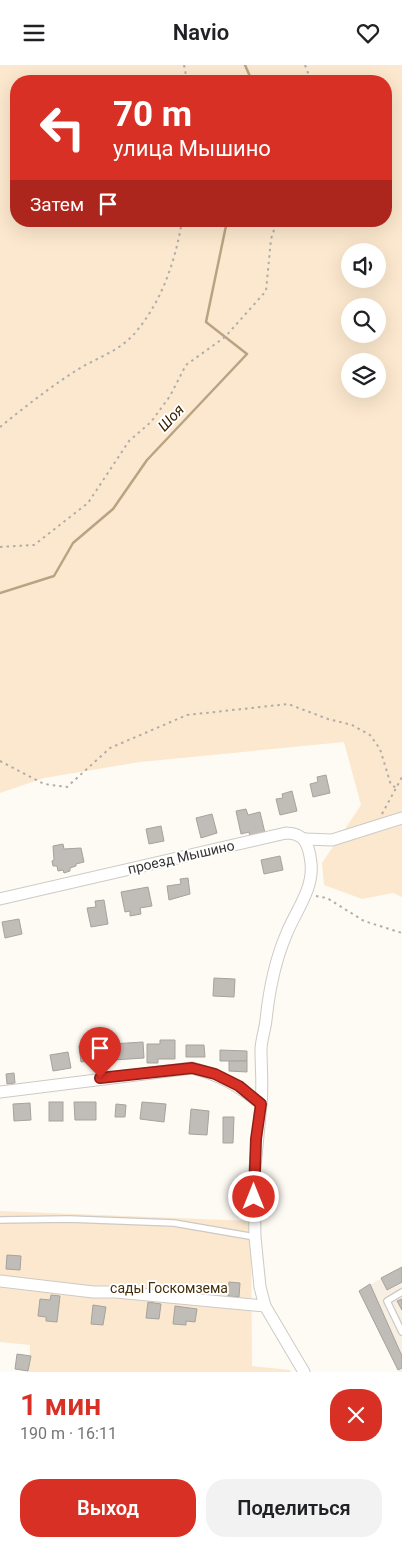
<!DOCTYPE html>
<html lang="ru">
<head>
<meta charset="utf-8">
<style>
  body { margin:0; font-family:Roboto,sans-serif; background:#f2f2f2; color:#202124; height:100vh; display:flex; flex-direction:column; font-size:19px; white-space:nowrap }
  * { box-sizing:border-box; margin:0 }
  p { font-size:16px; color:#757577 }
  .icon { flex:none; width:28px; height:28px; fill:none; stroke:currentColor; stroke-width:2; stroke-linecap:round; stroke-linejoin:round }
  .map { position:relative; height:1307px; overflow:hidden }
  .drawer { display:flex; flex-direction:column; background:#fff; flex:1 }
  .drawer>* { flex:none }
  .banner { position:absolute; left:10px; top:10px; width:382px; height:152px; border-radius:20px; box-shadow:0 5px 20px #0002; background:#d93025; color:#fff; overflow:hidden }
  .fabs { position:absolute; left:341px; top:178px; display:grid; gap:10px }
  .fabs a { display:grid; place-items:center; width:45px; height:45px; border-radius:50%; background:#fff; box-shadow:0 5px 20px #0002; font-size:25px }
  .pin { position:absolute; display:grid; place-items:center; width:42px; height:42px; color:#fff; margin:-51px -21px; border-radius:50% 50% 50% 0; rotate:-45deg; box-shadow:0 0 5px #0007 }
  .pin .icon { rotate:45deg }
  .me { position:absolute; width:55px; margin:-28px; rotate:0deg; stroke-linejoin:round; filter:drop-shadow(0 0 4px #0008) }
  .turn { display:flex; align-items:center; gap:18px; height:105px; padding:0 20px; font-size:22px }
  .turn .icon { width:65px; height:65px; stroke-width:2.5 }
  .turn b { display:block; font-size:35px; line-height:42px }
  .then { display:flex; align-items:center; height:48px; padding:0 20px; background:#0003; gap:10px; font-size:19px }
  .round { display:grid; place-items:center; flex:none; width:52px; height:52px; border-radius:20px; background:#f2f2f2 }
  .head { display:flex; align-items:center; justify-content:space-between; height:85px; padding:0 20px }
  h1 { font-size:30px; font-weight:600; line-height:38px; color:#d93025 }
  .primary-button { display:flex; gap:10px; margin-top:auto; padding:10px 20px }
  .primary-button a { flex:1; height:58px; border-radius:20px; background:#d93025; color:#fff; font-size:20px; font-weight:600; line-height:58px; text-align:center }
  .primary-button a+a { background:#f2f2f2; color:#202124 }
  header { display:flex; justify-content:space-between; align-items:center; height:65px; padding:0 20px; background:#fff; font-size:22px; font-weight:600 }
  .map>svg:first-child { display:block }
  .built { fill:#f7efe3 }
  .green { fill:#fbe8ce; fill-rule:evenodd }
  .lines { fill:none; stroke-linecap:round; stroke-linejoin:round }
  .stream { stroke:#baa382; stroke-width:2.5 }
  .building { fill:#c0bdb8; stroke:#a6a29d }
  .lane-casing { stroke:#cdcac5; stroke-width:8 }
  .street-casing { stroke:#cdcac5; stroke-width:13 }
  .path { stroke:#b0ada9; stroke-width:2; stroke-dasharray:2.5 4; stroke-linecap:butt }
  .lane { stroke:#fff; stroke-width:5.5 }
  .street { stroke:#fff; stroke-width:11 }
  .route-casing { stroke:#8d1f18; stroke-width:12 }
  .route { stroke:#d93025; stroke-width:9 }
  .labels { text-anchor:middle; stroke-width:4; stroke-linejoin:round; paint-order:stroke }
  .street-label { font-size:14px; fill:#363432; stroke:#fff }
  .park-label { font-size:14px; fill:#452f0a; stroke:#fff }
  .water-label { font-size:15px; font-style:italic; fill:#392400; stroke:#fff }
</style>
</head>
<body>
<header><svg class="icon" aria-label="menu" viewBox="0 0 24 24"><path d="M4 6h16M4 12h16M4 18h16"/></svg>Navio<svg class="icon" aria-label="heart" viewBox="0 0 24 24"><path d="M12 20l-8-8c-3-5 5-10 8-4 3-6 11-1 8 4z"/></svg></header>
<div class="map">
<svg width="402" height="1307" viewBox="0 0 402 1307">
  <rect width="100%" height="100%" fill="#fefbf5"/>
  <polygon class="built" points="402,1202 402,1307 399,1307 359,1226"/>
  <g class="green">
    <path d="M0 0H402V832L393 828 362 834 324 820 322 798 361 740 344 677 140 697 44 713 0 728ZM16 16H386V156H16ZM350 186H378V214H350ZM350 241H378V269H350ZM350 296H378V324H350Z"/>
    <polygon points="0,1146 251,1156 252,1301 290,1305 291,1307 29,1307 30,1280 0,1277"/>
  </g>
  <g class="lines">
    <g class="stream">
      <polyline points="245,0 252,16"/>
      <polyline points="0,528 54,511 73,478 113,444 147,395 247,289 206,257 227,156"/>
    </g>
  </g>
  <g class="building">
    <polygon points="326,710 330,728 313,732 310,719 318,717 317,712"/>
    <polygon points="292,726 297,746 280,750 276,734 283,733 282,729"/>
    <polygon points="246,744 248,750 260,747 265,768 250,772 249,767 241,769 236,746"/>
    <polygon points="212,749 217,768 201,773 196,753"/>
    <polygon points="161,761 164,776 149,779 146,764"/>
    <polygon points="63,779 64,784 81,783 84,797 76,799 76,801 70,803 70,806 64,808 63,805 58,806 57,801 53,801 52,796 54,795 53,781"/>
    <polygon points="280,791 283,805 264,809 261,795"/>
    <polygon points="188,813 190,829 169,835 167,821 181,819 180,814"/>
    <polygon points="148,822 152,841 140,843 141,849 130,851 130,846 125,847 121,827"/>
    <polygon points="104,835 108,859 91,862 87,843 96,842 95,836"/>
    <polygon points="19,854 22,869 5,873 2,857"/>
    <polygon points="214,913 235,914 234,932 213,931"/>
    <polygon points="160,975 175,975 175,994 158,994 158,998 147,998 147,979 160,979"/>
    <polygon points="143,977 144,993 113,995 112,979"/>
    <polygon points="106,978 109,1000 100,1001 99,995 81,997 79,981"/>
    <polygon points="186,980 204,980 205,992 186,992"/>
    <polygon points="220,985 247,986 247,996 220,996"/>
    <polygon points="68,987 71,1003 53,1006 50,990"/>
    <polygon points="229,996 247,996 247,1007 229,1006"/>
    <polygon points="14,1008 15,1018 7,1019 6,1009"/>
    <rect x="49" y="1037" width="14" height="19"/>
    <polygon points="74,1037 96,1037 96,1055 75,1055"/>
    <polygon points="142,1037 166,1039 164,1057 140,1054"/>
    <polygon points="30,1038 31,1055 14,1056 13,1039"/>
    <polygon points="116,1039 126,1040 125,1052 115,1052"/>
    <polygon points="191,1044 209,1046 207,1070 189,1069"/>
    <polygon points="223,1052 234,1052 233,1078 223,1078"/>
    <polygon points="7,1190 21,1191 20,1205 6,1204"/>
    <polygon points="402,1202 402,1217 387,1225 381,1213"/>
    <polygon points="229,1217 240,1218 239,1232 228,1231"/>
    <polygon points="370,1219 402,1291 402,1303 398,1305 359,1226"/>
    <polygon points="51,1230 60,1231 57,1257 46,1256 46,1252 38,1251 40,1234 50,1235"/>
    <polygon points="402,1234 402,1245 397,1236"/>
    <polygon points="148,1237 161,1239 159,1254 146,1253"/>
    <polygon points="93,1240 106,1242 103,1260 91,1259"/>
    <polygon points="175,1241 197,1244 195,1257 186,1256 186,1260 173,1259"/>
    <polygon points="17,1289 31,1291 28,1306 15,1304"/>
  </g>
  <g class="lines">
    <defs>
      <g id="lane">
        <polyline points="0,1155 69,1154 174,1158 255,1172"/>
        <polyline points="402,1227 387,1236 402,1267"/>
      </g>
      <g id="street">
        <polyline points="305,774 332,775 402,753"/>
        <path d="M0 834 286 768C305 768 309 780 311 798 314 824 295 847 286 870 275 896 269 926 266 955 265 965 261 975 261 985 261 1003 263 1020 261 1039"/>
        <path d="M0 1027 192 1003C220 1010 239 1021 261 1039L254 1113 255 1172 260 1222 265 1241 304 1307"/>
        <polyline points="0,1216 93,1227 116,1227 265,1241"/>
      </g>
    </defs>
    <use href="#lane" class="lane-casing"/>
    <use href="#street" class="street-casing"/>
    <g class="path">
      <polyline points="184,0 187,16"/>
      <polyline points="305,0 311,16"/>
      <path d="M0 362C25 342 50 322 77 305 96 293 120 286 135 268 162 236 175 197 182 156"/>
      <polyline points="0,482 34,480 88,438 129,376 151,357 170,331 186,300 225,272 266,226 271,174 277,156"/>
      <polyline points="0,696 44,719 67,722 110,683 187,650 288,639 328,654 352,660 370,670 380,684 391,720 397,723"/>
      <polyline points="382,749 402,712"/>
      <polyline points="316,831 327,833 364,856 402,868"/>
    </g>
    <use href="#lane" class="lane"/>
    <use href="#street" class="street"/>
  </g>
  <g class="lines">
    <defs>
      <polyline id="route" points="100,1013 192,1003 215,1009 239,1021 261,1039 256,1074 254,1132"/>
    </defs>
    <use href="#route" class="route-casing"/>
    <use href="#route" class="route"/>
  </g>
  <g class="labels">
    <g class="street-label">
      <text transform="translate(181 792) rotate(-13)" y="5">проезд Мышино</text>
    </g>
    <g class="park-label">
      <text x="169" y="1228">сады Госкомзема</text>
    </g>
    <g class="water-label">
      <text transform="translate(171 353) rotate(-47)" y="5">Шоя</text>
    </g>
  </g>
</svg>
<div class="fabs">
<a><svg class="icon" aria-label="sound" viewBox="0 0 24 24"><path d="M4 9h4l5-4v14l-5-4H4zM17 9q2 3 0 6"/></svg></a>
<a><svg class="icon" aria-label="search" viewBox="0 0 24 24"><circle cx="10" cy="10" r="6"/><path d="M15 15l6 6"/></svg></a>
<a><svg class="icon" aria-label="layers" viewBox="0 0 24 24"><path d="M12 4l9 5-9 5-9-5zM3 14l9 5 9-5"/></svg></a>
</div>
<div class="pin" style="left:100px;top:1013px;background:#d93025"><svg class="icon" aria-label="arrive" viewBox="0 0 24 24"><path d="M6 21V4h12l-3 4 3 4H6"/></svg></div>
<svg class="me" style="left:254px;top:1132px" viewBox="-20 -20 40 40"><circle r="17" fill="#d93025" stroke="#fff" stroke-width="3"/><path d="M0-11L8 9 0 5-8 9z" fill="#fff"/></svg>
<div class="banner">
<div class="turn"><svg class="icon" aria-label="left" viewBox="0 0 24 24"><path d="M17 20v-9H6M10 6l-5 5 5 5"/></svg><div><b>70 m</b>улица Мышино</div></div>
<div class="then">Затем<svg class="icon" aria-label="arrive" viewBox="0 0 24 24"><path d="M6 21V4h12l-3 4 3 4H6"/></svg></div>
</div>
</div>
<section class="drawer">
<div class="head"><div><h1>1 мин</h1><p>190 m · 16:11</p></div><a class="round" style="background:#d93025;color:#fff"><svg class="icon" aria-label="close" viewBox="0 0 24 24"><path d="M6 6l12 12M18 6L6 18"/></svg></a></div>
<div class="primary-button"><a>Выход</a><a>Поделиться</a></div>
</section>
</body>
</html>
